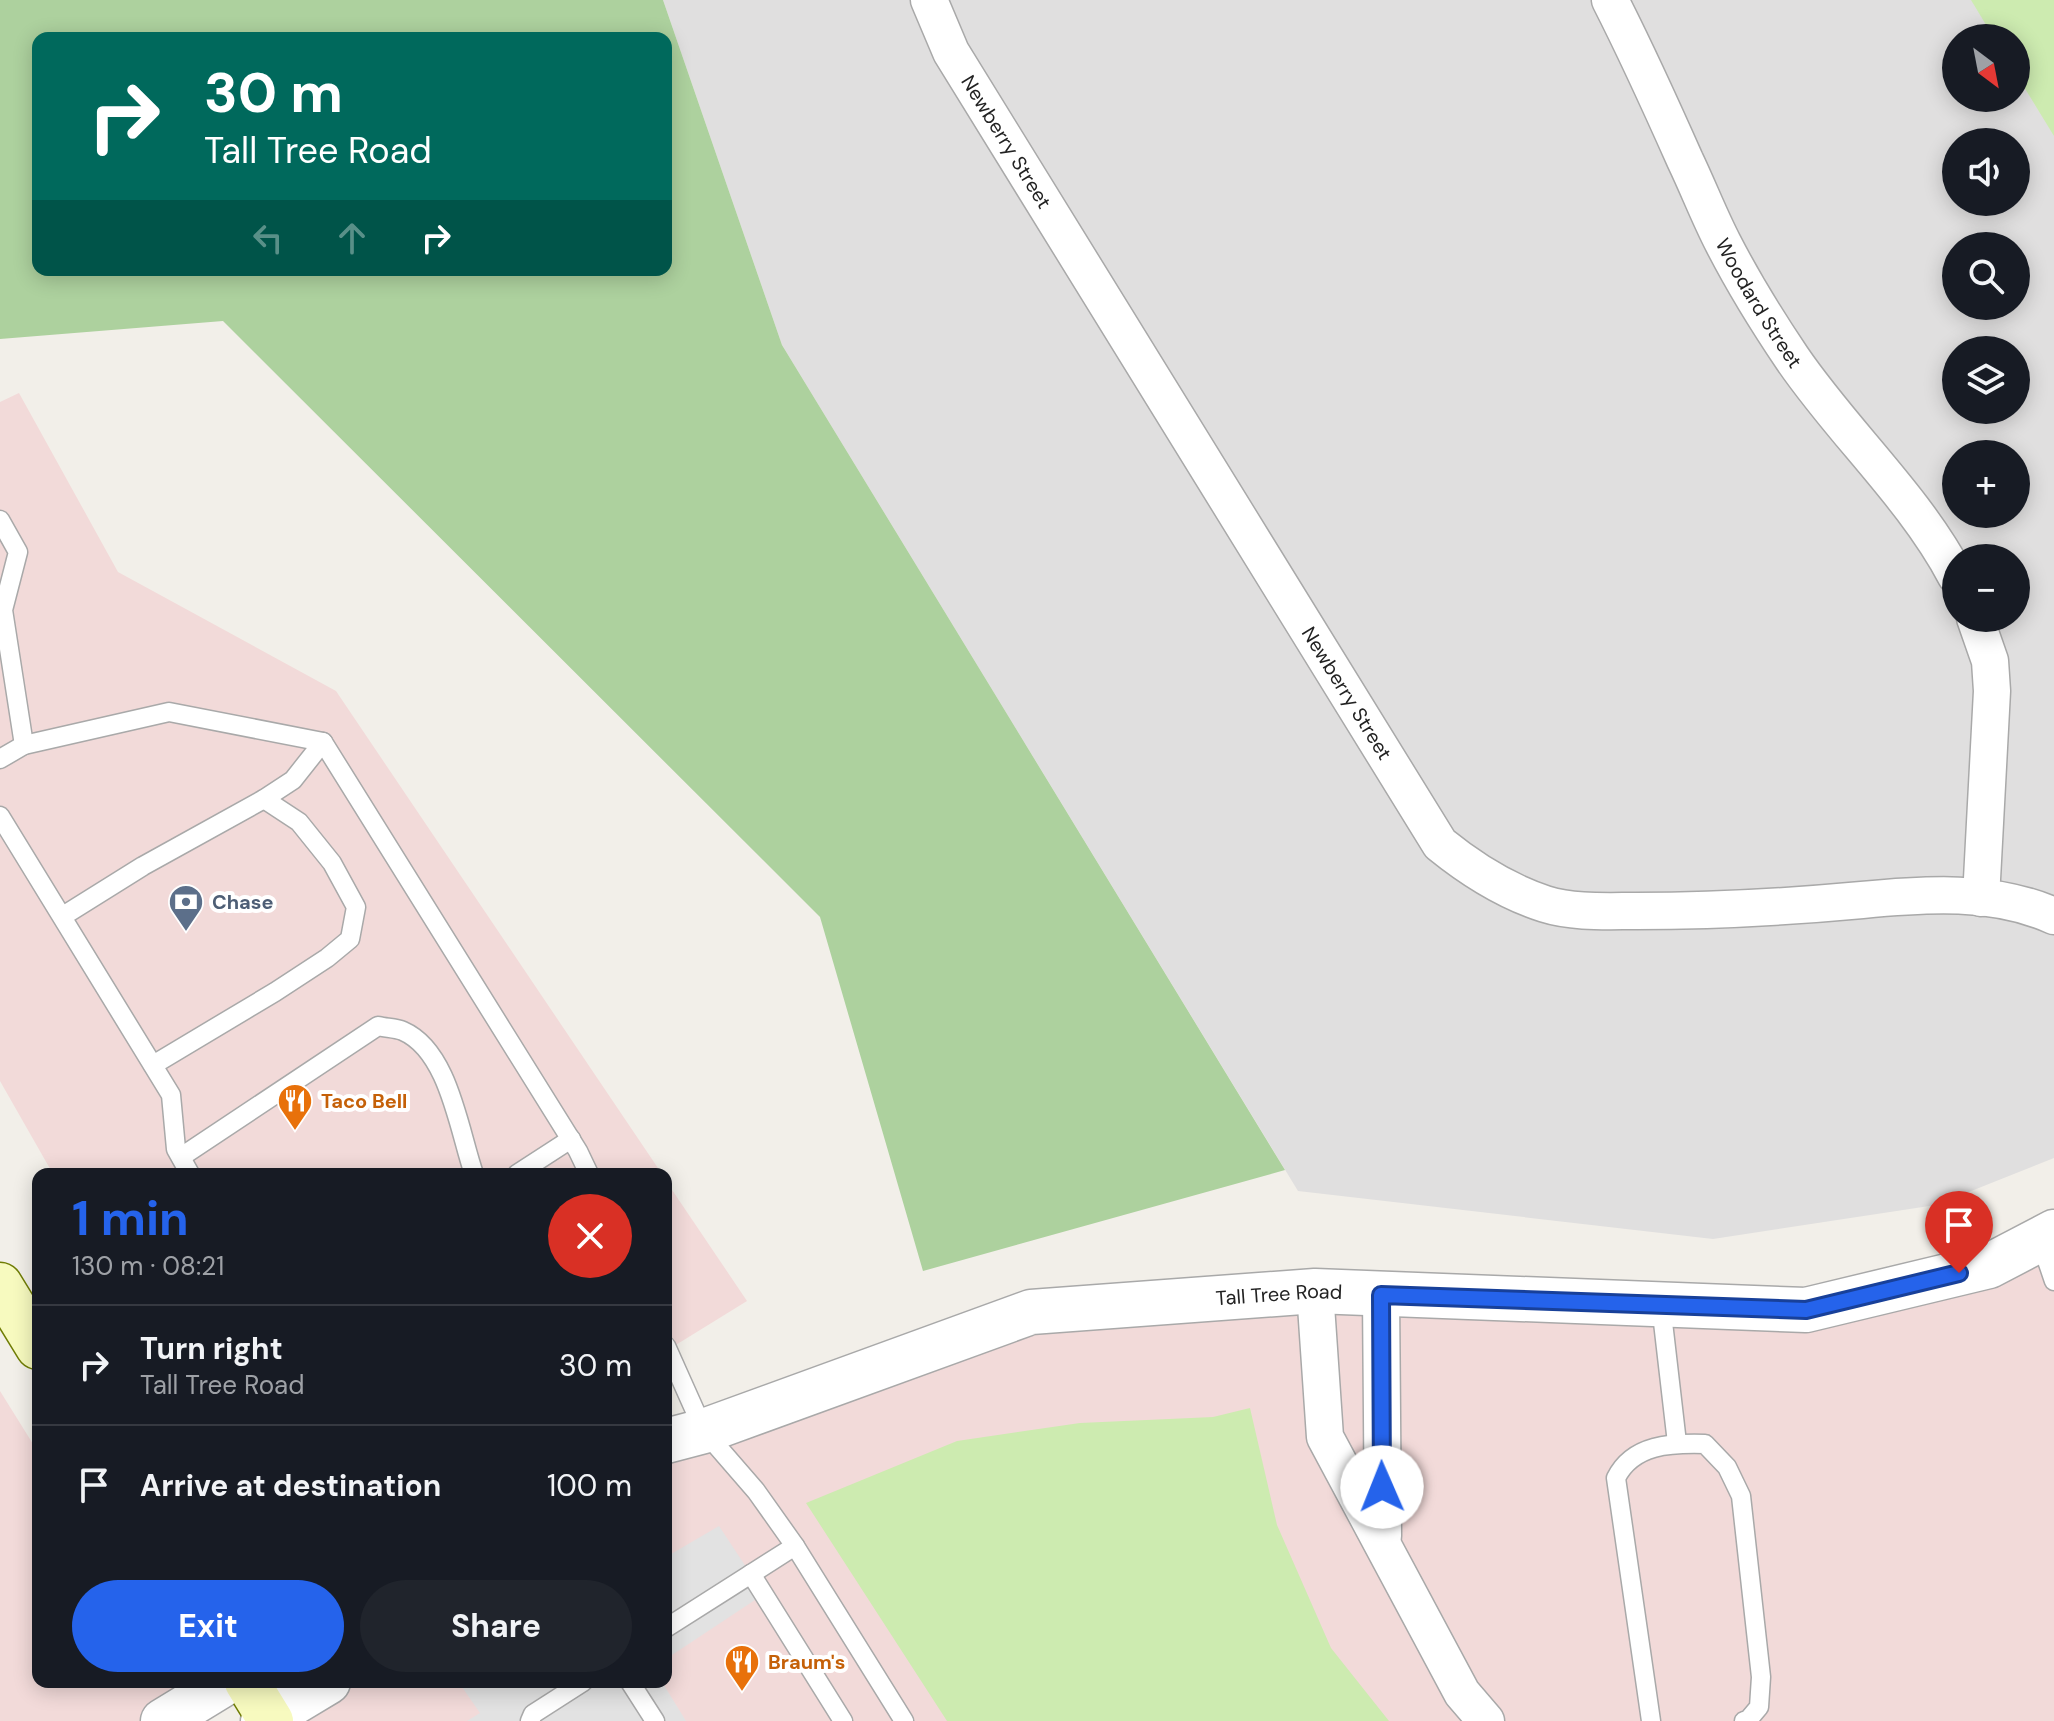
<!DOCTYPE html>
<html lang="en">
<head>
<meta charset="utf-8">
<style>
  body { margin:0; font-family:"DM Sans",sans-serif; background:#20242c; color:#f1f3f6; height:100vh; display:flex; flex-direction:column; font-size:30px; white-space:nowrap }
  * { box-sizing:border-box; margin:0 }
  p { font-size:26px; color:#9ea1a6 }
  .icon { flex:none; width:44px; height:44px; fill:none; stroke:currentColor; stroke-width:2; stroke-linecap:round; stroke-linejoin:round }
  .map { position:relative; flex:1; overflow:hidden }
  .side { position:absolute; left:32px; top:1168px; width:640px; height:520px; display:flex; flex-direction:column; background:#171b24; border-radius:16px; box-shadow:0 4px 20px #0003 }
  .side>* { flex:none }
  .guide { position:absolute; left:32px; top:32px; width:640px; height:244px; border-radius:16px; box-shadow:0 4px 20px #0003; background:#00695c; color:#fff; overflow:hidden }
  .needle { width:52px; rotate:148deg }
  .buttons { position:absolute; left:1942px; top:24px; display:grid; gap:16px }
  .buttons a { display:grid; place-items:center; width:88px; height:88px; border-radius:50%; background:#171b24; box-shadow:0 4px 20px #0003; font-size:40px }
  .pin { position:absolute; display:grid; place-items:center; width:68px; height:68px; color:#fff; margin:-82px -34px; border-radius:50% 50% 50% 0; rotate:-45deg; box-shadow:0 0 8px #0007 }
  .pin .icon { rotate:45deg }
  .me { position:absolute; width:88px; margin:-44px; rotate:359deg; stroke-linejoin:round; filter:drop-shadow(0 0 6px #0008) }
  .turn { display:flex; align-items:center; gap:28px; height:168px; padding:0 40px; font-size:36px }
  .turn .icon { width:104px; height:104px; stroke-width:2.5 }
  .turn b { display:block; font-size:56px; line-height:68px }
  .lanes { display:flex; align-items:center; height:76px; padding:0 40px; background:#0003; justify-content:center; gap:40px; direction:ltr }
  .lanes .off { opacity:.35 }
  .round { display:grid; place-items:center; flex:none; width:84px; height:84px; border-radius:42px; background:#20242c }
  .summary { display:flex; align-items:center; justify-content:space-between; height:136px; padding:0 40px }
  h1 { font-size:48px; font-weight:700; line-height:60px; color:#2563eb }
  .cta { display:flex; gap:16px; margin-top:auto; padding:16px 40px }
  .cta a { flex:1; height:92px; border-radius:48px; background:#2563eb; color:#fff; font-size:32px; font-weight:700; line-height:92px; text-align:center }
  .cta a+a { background:#20242c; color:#f1f3f6 }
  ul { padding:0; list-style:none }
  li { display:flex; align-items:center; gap:24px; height:120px; padding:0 40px; border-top:2px solid #363941 }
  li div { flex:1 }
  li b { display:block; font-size:30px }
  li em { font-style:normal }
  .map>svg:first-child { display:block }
  .residential { fill:#e0dfdf; fill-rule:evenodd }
  .commercial { fill:#f2dad9 }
  .grass { fill:#cdebb0 }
  .forest { fill:#add19e; fill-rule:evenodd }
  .parking { fill:#e2e2e2 }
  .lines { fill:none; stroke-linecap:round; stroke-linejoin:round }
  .service-casing { stroke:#a9a9a9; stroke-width:21 }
  .minor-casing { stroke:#a9a9a9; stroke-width:39 }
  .tertiary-casing { stroke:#a9a9a9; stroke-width:47 }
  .secondary-casing { stroke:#707d05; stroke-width:47 }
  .service { stroke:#fff; stroke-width:18 }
  .minor { stroke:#fff; stroke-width:36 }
  .tertiary { stroke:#fff; stroke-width:44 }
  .secondary { stroke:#f7fabf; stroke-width:44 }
  .route-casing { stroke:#184099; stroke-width:20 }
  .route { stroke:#2563eb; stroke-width:14 }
  .labels { text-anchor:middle; stroke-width:8; stroke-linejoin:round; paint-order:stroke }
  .street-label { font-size:20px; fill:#222; stroke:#fff }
  .service-label { font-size:20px; font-weight:bold; fill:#4e5e75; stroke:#fff; text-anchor:start }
  .food-label { font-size:20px; font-weight:bold; fill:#c56008; stroke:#fff; text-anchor:start }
</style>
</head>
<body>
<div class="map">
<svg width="2054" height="1721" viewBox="0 0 2054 1721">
  <rect width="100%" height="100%" fill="#f2efe9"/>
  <path class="residential" d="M663 0H1980L2002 38H1956V98H2016V61L2054 124V1158L1936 1205 1713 1239 1298 1191 782 345ZM1956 142H2016V202H1956ZM1956 246H2016V306H1956ZM1956 350H2016V410H1956ZM1956 454H2016V514H1956ZM1956 558H2016V618H1956Z"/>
  <g class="commercial">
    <polygon points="19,393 118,572 336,691 662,1174 53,1174 0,1081 0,402"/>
    <polygon points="666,1181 747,1301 666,1351"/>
    <polygon points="2054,1243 2054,1721 271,1721 322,1682 666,1682 666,1456 1031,1312 1806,1310"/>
    <polygon points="0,1391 38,1452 38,1682 181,1682 193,1702 163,1721 0,1721"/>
  </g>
  <g class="grass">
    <polygon points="1971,0 2054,0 2054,136 2016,74 2016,38 1994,38"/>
    <polygon points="1250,1408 1277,1525 1331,1648 1389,1721 947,1721 806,1503 957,1441 1080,1423 1213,1417"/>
  </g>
  <path class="forest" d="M0 0H663L782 345 1285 1170 923 1271 820 917 223 321 0 339ZM38 38H666V270H38Z"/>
  <g class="parking">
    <polygon points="719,1526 764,1594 666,1659 666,1557"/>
    <polygon points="471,1682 662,1682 686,1721 467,1721 480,1713 462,1687"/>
  </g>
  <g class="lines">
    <defs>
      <g id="service">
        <polyline points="0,520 18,552 3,610 24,745"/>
        <polyline points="0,759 24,745 169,712 323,742 578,1151 589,1174"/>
        <polyline points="0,816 171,1095 176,1149 190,1174"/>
        <polyline points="63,916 143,866 264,799 293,780 323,742"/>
        <polyline points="153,1065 275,992 327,958 350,939 356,907 332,863 299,822 264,799"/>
        <path d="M181 1157 378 1026C386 1028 396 1028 403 1031 449 1051 459 1131 474 1174"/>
        <polyline points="517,1174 571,1139"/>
        <polyline points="2040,1240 2054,1281"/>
        <polyline points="1661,1305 1677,1443"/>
        <polyline points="666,1346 704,1431 756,1491 795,1546 904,1721"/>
        <polyline points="751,1574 843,1721"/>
        <polyline points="666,1628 795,1546"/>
        <polyline points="630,1682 655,1721"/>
        <polyline points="530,1721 533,1714 583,1682"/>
        <path d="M1651 1721 1616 1478C1633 1444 1671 1443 1705 1444L1727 1467 1741 1496 1761 1677 1759 1707 1748 1720 1744 1721"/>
      </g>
      <g id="minor">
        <path id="s1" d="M929 0 951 52 1440 844C1472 870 1505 891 1545 904 1573 913 1607 911 1636 911 1711 911 1786 907 1862 900 1925 894 1994 889 2054 916"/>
        <path id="s2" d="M1610 0C1637 53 1661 106 1685 160 1698 187 1709 216 1723 243 1743 282 1767 321 1792 358 1843 433 1913 495 1956 576"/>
        <polyline points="1975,618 1990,661 1992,691 1981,898"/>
        <polyline points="1315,1291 1325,1437 1462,1693 1486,1721"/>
        <polyline points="1381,1295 1383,1536"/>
      </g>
      <g id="tertiary">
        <path id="s3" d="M666 1441 704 1431 1031 1312 1315 1291 1806 1310 1989 1266 2054 1232"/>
        <polyline points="163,1721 227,1682"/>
        <polyline points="263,1721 328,1682"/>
      </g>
      <g id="secondary">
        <polyline points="0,1285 38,1347"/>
        <polyline points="247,1682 271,1721"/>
      </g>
    </defs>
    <use href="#service" class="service-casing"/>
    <use href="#minor" class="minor-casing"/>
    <use href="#tertiary" class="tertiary-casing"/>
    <use href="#secondary" class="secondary-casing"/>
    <use href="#service" class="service"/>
    <use href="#minor" class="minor"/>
    <use href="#tertiary" class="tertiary"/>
    <use href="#secondary" class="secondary"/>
  </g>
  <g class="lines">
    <defs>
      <polyline id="route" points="1382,1487 1381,1295 1806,1310 1959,1273"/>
    </defs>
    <use href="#route" class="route-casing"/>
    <use href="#route" class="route"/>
  </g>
  <defs>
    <symbol id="bank-pin" viewBox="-11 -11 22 30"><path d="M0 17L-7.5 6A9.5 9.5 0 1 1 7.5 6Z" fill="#5c6f8a" stroke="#fff"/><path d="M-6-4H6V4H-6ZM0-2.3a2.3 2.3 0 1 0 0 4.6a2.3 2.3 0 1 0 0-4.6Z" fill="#fff"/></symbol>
    <symbol id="restaurant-pin" viewBox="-11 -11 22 30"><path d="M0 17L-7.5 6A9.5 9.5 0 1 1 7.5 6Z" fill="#e8710a" stroke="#fff"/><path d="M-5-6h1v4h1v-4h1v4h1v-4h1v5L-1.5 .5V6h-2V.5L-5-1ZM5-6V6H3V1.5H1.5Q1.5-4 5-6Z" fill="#fff"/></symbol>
  </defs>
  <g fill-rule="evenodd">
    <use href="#bank-pin" x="166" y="882" width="40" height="54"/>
    <use href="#restaurant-pin" x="275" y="1081" width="40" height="54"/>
    <use href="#restaurant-pin" x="722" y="1642" width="40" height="54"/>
  </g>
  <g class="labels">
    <g class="street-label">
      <text dy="7" stroke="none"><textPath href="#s1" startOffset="162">Newberry Street</textPath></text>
      <text dy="7" stroke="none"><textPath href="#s2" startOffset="338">Woodard Street</textPath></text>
      <text dy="7" stroke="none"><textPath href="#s1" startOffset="810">Newberry Street</textPath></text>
      <text dy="7" stroke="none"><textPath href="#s3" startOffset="636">Tall Tree Road</textPath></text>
    </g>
    <g class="service-label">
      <text x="212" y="909">Chase</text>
    </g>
    <g class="food-label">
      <text x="321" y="1108">Taco Bell</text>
      <text x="768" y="1669">Braum's</text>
    </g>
  </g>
</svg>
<div class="buttons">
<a><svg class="needle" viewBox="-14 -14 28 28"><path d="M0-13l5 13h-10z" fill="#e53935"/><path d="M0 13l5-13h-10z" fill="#9ea1a6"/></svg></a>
<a><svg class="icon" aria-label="sound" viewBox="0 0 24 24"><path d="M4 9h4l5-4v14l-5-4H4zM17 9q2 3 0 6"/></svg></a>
<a><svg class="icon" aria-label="search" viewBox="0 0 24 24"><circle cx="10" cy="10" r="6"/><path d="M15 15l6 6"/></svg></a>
<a><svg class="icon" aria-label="layers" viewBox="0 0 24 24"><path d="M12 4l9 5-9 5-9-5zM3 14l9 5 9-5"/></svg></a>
<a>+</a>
<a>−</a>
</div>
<div class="pin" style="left:1959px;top:1273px;background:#d93025"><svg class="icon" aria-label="arrive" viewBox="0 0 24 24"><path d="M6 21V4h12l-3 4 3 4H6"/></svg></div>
<svg class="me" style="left:1382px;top:1487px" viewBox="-20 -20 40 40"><circle r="19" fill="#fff"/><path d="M0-13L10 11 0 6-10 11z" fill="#2563eb"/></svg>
<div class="guide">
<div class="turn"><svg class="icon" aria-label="right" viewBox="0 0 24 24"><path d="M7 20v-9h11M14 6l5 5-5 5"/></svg><div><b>30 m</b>Tall Tree Road</div></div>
<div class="lanes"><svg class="icon off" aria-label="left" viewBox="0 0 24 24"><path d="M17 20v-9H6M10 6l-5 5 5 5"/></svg><svg class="icon off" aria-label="ahead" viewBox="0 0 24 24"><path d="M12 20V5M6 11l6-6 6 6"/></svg><svg class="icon" aria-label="right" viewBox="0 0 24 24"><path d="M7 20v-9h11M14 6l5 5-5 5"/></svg></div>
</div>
<section class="side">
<div class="summary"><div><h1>1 min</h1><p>130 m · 08:21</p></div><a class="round" style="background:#d93025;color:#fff"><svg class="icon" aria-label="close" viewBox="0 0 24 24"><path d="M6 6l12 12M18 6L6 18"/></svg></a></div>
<ul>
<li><svg class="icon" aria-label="right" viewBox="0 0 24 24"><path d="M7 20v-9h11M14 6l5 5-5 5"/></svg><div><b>Turn right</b><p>Tall Tree Road</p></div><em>30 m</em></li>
<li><svg class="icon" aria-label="arrive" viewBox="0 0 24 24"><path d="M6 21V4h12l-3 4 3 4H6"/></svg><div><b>Arrive at destination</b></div><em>100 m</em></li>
</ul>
<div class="cta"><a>Exit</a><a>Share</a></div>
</section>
</div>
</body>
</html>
